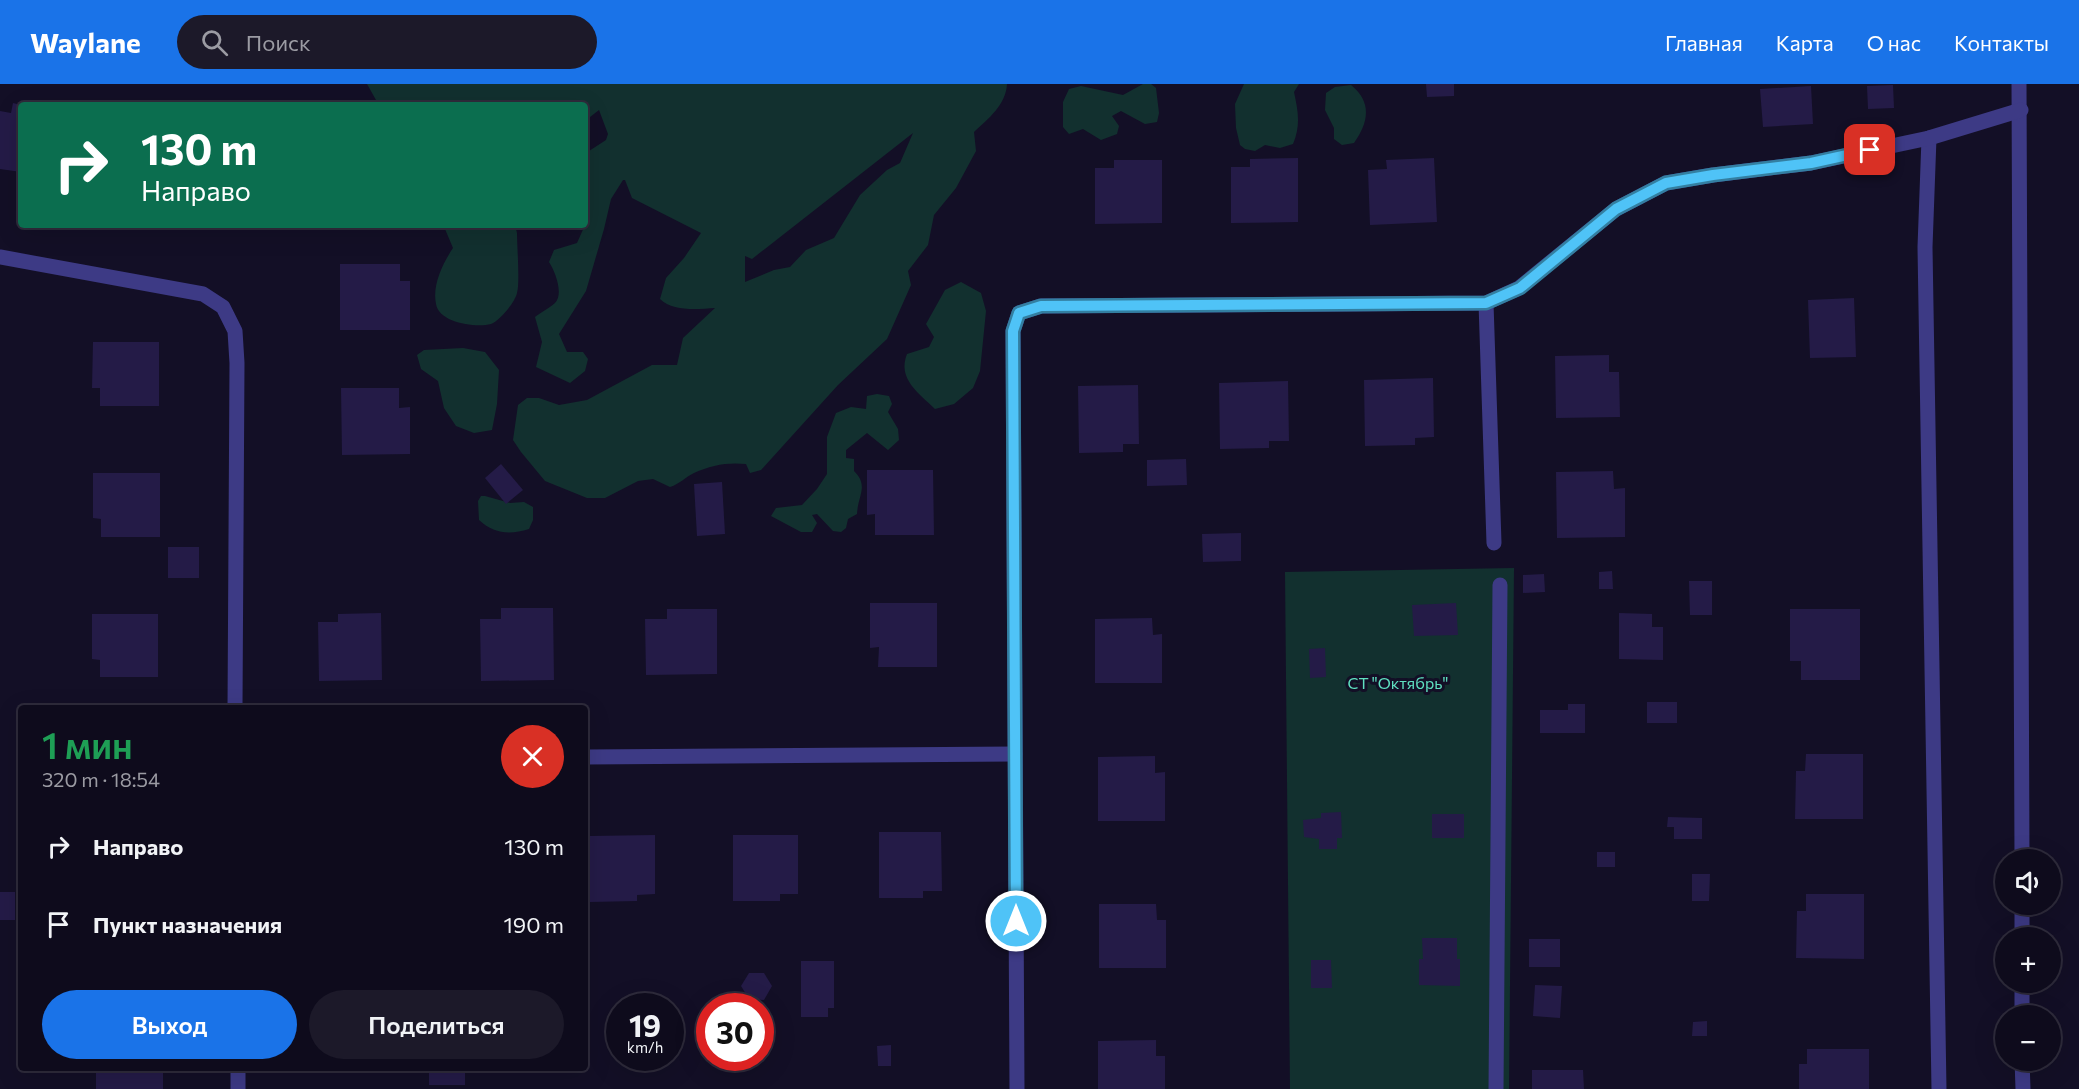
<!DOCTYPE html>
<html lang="ru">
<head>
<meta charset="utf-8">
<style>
  body { margin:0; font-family:Commissioner,sans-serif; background:#1c1929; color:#f1f3f6; height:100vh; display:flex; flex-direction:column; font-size:22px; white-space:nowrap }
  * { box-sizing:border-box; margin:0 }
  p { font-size:20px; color:#9b9ba3 }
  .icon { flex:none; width:33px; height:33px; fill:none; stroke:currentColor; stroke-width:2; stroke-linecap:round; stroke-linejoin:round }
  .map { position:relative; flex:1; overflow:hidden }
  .side { position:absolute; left:18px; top:621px; width:570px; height:366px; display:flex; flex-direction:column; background:#0e0b1c; border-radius:6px; box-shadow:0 6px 24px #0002,0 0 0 2px #2e2b3b }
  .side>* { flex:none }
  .guide { position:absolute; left:18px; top:18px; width:570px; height:126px; border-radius:6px; box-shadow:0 6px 24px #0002,0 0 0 2px #2e2b3b; background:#0b6e4f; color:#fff; overflow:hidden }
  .controls { position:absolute; left:1995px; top:765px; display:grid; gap:12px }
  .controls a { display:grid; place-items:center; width:66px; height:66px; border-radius:50%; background:#0e0b1c; box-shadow:0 6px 24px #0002,0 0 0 2px #2e2b3b; font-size:30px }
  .speed { position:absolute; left:606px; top:909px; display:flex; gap:12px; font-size:30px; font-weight:700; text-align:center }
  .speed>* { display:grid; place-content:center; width:78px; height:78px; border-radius:50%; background:#0e0b1c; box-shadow:0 6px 24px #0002,0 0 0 2px #2e2b3b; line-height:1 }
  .speed small { font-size:15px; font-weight:400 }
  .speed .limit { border:9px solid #d22; background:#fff; color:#111 }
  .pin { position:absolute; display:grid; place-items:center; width:51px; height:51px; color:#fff; margin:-26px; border-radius:12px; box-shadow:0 3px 9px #0006 }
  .me { position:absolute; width:66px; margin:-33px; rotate:0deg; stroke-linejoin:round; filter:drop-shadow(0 0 4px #0008) }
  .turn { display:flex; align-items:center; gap:21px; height:126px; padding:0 24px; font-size:27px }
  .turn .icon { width:78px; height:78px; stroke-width:2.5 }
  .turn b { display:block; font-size:42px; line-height:51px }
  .round { display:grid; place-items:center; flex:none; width:63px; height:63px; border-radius:32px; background:#1c1929 }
  .summary { display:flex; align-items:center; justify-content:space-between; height:102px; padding:0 24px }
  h1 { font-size:36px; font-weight:600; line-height:45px; color:#1e9e55 }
  .action { display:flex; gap:12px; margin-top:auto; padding:12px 24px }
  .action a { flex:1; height:69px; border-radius:36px; background:#1a73e8; color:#fff; font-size:24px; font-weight:600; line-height:69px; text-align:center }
  .action a+a { background:#1c1929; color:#f1f3f6 }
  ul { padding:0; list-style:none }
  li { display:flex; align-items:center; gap:18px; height:78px; padding:0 24px }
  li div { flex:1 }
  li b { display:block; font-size:22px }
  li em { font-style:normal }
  header { display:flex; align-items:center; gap:36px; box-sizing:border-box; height:84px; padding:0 30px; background:#1a73e8; color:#fff }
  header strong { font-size:28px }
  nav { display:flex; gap:33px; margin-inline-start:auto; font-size:21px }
  .search { width:420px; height:54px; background:#1c1929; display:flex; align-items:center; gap:15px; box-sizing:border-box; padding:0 21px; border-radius:33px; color:#9b9ba3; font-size:22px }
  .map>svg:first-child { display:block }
  .green { fill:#12302f; fill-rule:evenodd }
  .building { fill:#241b47 }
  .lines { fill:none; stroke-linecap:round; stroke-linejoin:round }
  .lane { stroke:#3d3a85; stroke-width:15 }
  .street { stroke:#3d3a85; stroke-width:15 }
  .route-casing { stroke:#337fa1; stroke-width:15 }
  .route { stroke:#4fc3f7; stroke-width:10 }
  .labels { text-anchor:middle; stroke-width:6; stroke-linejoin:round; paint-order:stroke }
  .park-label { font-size:16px; fill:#5fe0c0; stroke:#130f26 }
</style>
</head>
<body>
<header>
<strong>Waylane</strong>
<div class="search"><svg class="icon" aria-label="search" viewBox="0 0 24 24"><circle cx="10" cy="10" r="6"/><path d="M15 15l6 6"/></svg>Поиск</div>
<nav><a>Главная</a><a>Карта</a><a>О нас</a><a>Контакты</a></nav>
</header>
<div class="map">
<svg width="2079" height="1005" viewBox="0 0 2079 1005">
  <rect width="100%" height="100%" fill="#130f26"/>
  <g class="green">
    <path d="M367 0H1007C1006 21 988 35 974 48L976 67 956 104 934 131 928 161 908 187 911 201 887 255 838 301 761 386 750 389 746 380C728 378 711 381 694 389 685 393 680 400 670 403L653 395 638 397 605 414H587L545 397 521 368 513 356 518 321 527 314H539L559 321 587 316 652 281H677L683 254 715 224C698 225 673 228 660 215L666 194 684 174 701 149 632 114 625 96H623L611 115 604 145 586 207 559 250 567 268H583L588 275 585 287 570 299 536 283 542 258 535 233C541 228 550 224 555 219 564 210 555 187 549 178L554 166 577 159 585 141V90L589 86V67L606 56 608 50 599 26 585 37V21H384L376 16ZM913 49 900 79 887 86 860 111 834 154 806 166 790 183 774 186 745 198V172L752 175Z"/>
    <polygon points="1143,0 1151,0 1156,4 1159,29 1157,38 1145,40 1121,27 1112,32 1119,42 1117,50 1101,56 1083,45 1069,50 1063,43 1063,18 1069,5 1081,2 1123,11"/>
    <path d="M1244 0H1299L1294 8C1298 27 1301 41 1293 60L1280 64 1265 61 1255 67 1245 65 1240 61 1236 44 1235 20Z"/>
    <path d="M1351 1C1372 18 1369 38 1354 59L1342 61 1334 55V44L1325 26 1326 9 1335 3Z"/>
    <path d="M447 141H515L517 149C517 161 520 200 517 209 515 218 500 237 491 240 476 244 439 239 436 220 432 201 443 179 453 164L445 145Z"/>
    <path d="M961 198 981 209 986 227 980 287 973 304 954 320 935 325C919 309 897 295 907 270L929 263 934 253 926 240 945 206Z"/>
    <polygon points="463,264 485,268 499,286 497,320 492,346 474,349 456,342 444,324 438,297 421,285 417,271 424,266"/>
    <path d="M877 310 889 312 892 320 888 328 898 345 899 356 888 366 867 349 846 366V374L854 375V387C869 402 858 411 857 430L848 435 846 444 841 448 833 447 817 430 812 431 817 439 812 448H801L771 432 776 424 802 421 817 405 827 390V353L836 329 851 323 866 325 867 312Z"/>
    <path d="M481 412H485L510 419 524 418 533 423V436L529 445C510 451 494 450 479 436L478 417Z"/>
    <polygon points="1514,484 1509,1005 1290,1005 1285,488"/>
  </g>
  <g class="building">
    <polygon points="1426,0 1454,0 1454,12 1427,13"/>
    <polygon points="1893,1 1894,24 1868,25 1867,2"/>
    <polygon points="1811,2 1813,40 1763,43 1760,5"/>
    <polygon points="13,19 21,21 21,88 0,85 0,27 11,29"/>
    <polygon points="1298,74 1298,138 1231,139 1231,83 1250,83 1250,75"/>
    <polygon points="1434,74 1437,138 1370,141 1368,86 1387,85 1386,76"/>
    <polygon points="1114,76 1162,76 1162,139 1095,140 1095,84 1114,84"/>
    <polygon points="340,180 400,180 400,197 410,197 410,246 340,246"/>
    <polygon points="1854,214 1856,273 1810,274 1808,216"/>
    <polygon points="93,258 159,258 159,322 100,322 100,304 92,304"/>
    <polygon points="1609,271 1609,288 1619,288 1620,333 1556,334 1555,272"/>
    <polygon points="1433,294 1434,353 1415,354 1415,361 1365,362 1364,296"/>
    <polygon points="1288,297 1289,357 1269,357 1269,364 1220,365 1219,299"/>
    <polygon points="1138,301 1139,360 1123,360 1123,368 1079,369 1078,302"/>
    <polygon points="341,304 399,304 399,324 410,323 410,370 342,371"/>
    <polygon points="1186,375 1187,401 1147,402 1147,376"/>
    <polygon points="501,380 523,406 506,420 485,394"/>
    <polygon points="867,386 933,386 934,451 875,451 875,430 867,431"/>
    <polygon points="1613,387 1614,405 1625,404 1625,453 1557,454 1556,388"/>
    <polygon points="93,389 160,389 160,453 101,453 101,435 93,434"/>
    <polygon points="722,398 725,450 697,452 694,400"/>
    <polygon points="1241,449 1241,477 1203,478 1202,450"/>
    <rect x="168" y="463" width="31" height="31"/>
    <polygon points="1612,487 1613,505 1599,505 1599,488"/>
    <polygon points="1544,490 1545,508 1523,509 1523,491"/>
    <polygon points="1689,497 1712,497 1712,531 1690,531"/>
    <polygon points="870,519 937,519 937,583 878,583 879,563 870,564"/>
    <polygon points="1456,519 1458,551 1414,552 1412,521"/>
    <polygon points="501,524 553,524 554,596 481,597 480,535 501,535"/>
    <polygon points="667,525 717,525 717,590 646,591 645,535 667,535"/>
    <polygon points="1790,525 1860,525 1860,596 1801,596 1801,577 1790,577"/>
    <polygon points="381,529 382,596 319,597 318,538 338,538 338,530"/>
    <polygon points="1619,529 1652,530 1652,543 1663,543 1663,576 1619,575"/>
    <polygon points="92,530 158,530 158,593 100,593 100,576 92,575"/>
    <polygon points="1152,534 1153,551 1162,550 1162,599 1095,599 1095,535"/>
    <polygon points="1325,564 1326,593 1310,594 1309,565"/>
    <rect x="1647" y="618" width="30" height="21"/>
    <polygon points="1568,620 1585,620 1585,649 1540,649 1540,626 1568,626"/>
    <polygon points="1806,670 1863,670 1863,735 1795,735 1796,687 1805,687"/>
    <polygon points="1155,672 1155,689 1165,688 1165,737 1098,737 1098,673"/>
    <polygon points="1341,728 1342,754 1337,754 1337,765 1319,765 1319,755 1304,753 1303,736 1321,734 1321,729"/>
    <rect x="1432" y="730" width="32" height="24"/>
    <polygon points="1668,733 1702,734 1702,755 1674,755 1674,743 1667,743"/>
    <polygon points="879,748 941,748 942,807 923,807 923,814 879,814"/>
    <polygon points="655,751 655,810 637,811 637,817 590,818 590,752"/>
    <polygon points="733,751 798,751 798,810 780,810 780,817 733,817"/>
    <rect x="1597" y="768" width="18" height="15"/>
    <polygon points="1692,790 1710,790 1709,817 1692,817"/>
    <rect x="0" y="808" width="15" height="28"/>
    <polygon points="1806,810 1864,810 1864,875 1796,874 1797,827 1806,827"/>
    <polygon points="1099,820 1156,820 1157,836 1166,836 1166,884 1099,884"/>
    <polygon points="1422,854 1457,854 1457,875 1460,875 1460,902 1419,901 1419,875 1423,875"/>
    <rect x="1529" y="855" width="31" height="28"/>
    <polygon points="1311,876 1331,876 1332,904 1311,904"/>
    <polygon points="801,877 834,877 834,924 828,924 828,933 801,933"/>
    <polygon points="749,889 764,889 772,902 764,916 749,915 741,902"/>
    <polygon points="1535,901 1562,902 1560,934 1533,932"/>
    <polygon points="1707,937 1707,952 1692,952 1693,938"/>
    <polygon points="1156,956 1156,972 1165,972 1165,1005 1098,1005 1098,957"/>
    <polygon points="891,961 891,982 878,982 877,962"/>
    <polygon points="1807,965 1869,965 1869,1005 1799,1005 1799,980 1807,980"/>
    <rect x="96" y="984" width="67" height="21"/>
    <rect x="429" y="984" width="36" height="17"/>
    <polygon points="1532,986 1583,986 1584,1005 1532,1005"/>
  </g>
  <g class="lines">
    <g class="lane">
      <polyline points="1929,54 1925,163 1939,1005"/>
      <polyline points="1496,1005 1500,501"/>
    </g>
    <g class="street">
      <polyline points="2019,0 2022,776"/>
      <polyline points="0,173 203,210 223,223 235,247 237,279 235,624"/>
      <polyline points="1486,219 1494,459"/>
      <polyline points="585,673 1015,670"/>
      <polyline points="2022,820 2022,854"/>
      <polyline points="2022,898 2022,932"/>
      <polyline points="2022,976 2023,1005"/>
      <polyline points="238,984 238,1005"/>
      <polyline points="1017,1005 1013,247 1019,229 1041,222 1486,219 1519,204 1616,125 1666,99 1713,91 1811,79 1929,54 2021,26"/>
    </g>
  </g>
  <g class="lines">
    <defs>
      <polyline id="route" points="1016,837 1013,247 1019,229 1041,222 1486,219 1520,204 1616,125 1666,99 1713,91 1811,79 1870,66"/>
    </defs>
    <use href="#route" class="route-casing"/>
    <use href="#route" class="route"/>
  </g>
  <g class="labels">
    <g class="park-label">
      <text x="1398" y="605">СТ "Октябрь"</text>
    </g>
  </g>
</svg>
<div class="controls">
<a><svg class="icon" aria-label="sound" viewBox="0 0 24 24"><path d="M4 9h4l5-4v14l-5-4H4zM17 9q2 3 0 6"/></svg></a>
<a>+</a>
<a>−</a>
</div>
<div class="speed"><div>19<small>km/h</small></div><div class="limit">30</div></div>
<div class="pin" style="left:1870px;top:66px;background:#d93025"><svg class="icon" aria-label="arrive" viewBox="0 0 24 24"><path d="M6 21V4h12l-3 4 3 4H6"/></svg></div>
<svg class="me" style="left:1016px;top:837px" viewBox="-20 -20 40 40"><circle r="17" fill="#4fc3f7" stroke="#fff" stroke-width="3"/><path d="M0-11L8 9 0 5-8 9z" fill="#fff"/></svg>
<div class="guide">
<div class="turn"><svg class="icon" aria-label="right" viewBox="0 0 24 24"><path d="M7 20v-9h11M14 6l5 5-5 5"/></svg><div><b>130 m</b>Направо</div></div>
</div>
<section class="side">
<div class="summary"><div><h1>1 мин</h1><p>320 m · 18:54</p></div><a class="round" style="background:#d93025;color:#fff"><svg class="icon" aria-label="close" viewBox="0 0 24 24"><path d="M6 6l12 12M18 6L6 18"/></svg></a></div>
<ul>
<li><svg class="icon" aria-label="right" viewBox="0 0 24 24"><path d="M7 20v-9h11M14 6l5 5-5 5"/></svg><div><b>Направо</b></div><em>130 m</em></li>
<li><svg class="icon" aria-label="arrive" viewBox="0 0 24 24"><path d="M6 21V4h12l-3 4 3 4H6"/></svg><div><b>Пункт назначения</b></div><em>190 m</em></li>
</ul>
<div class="action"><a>Выход</a><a>Поделиться</a></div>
</section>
</div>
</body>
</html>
